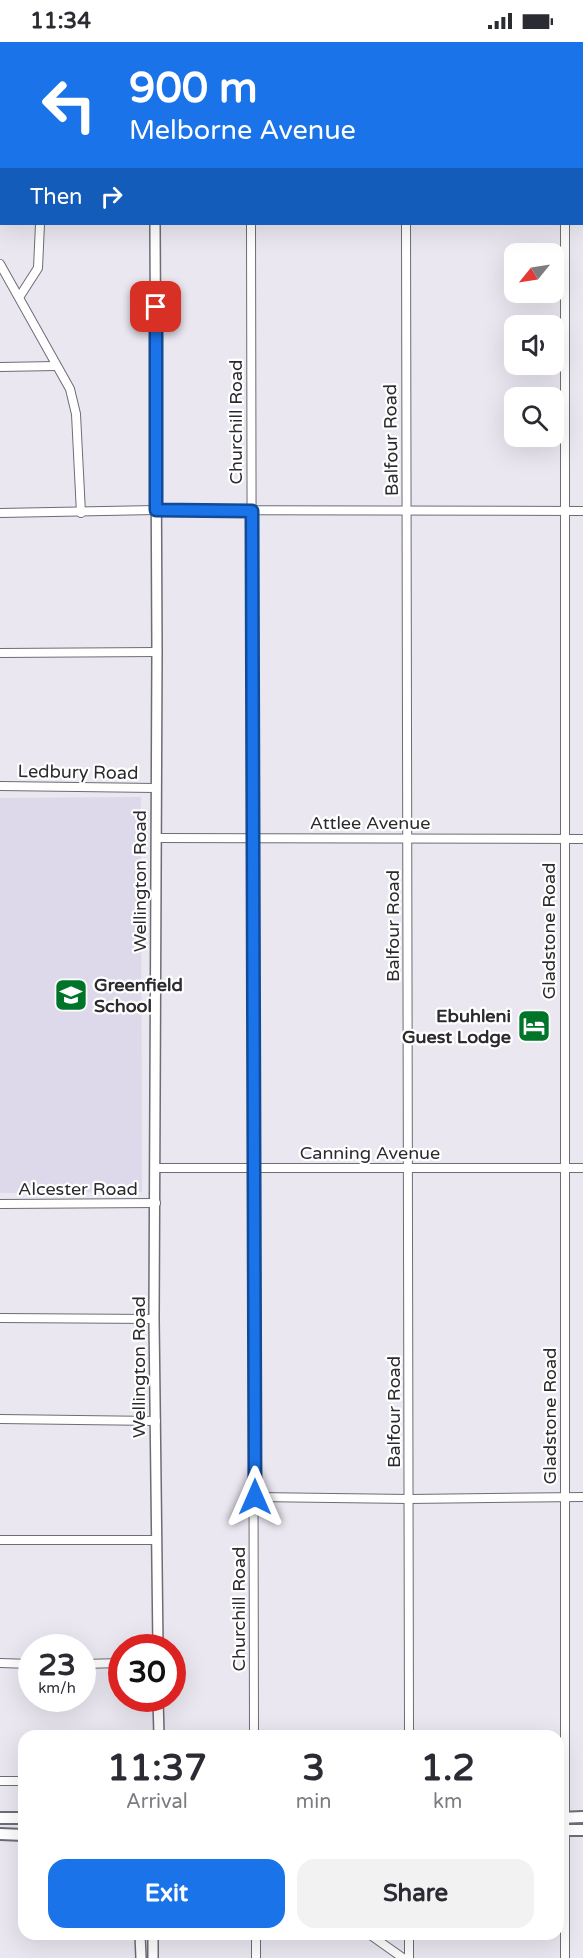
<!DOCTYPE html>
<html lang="en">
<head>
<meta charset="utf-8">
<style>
  body { margin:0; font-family:"Varela Round",sans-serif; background:#f2f2f3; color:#2b2b33; height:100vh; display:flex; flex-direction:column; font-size:22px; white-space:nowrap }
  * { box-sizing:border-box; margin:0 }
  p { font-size:20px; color:#7c7c81 }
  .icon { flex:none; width:33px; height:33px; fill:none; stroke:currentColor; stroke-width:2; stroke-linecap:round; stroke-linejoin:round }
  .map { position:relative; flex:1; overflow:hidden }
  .drawer { position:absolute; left:18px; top:1688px; width:546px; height:210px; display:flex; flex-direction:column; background:#fff; border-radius:18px; box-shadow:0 6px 24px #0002 }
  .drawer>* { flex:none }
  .top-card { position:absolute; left:0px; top:0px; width:584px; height:183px; box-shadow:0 6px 24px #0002; background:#1a73e8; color:#fff; overflow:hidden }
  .needle { width:39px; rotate:240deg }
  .buttons { position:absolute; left:504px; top:201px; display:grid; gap:12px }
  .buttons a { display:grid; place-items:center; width:60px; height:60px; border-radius:12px; background:#fff; box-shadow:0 6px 24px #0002; font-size:30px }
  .speed { position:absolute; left:18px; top:1592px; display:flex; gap:12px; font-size:30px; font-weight:700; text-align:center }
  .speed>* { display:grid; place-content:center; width:78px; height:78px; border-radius:50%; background:#fff; box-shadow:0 6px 24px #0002; line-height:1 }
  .speed small { font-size:15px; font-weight:400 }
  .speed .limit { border:9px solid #d22; background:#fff; color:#111 }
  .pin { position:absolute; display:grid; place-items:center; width:51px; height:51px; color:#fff; margin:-26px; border-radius:12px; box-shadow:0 3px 9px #0006 }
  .me { position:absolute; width:66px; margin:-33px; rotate:0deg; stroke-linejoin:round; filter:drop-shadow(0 0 4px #0008) }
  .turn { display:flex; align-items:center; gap:21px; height:126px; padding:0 30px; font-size:27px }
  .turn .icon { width:78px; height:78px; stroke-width:2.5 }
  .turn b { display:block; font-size:42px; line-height:51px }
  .then { display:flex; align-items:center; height:57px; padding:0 30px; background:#0003; gap:12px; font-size:22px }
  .eta { display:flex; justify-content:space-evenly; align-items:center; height:102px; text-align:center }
  .eta b { font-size:36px; font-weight:800; line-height:42px }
  .action { display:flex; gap:12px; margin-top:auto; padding:12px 30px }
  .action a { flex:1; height:69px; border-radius:18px; background:#1a73e8; color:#fff; font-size:24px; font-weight:800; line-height:69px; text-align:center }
  .action a+a { background:#f2f2f3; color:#2b2b33 }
  .status { display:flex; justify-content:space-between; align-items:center; height:42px; padding:0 30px; background:#fff; direction:ltr }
  .status svg { height:16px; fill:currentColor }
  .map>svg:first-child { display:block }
  .built { fill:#ddd9ea }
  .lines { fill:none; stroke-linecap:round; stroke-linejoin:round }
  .minor-casing { stroke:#6e6c75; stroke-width:10 }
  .major-casing { stroke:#6e6c75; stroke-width:12 }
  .highway-casing { stroke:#6e6c75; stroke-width:14 }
  .minor { stroke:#fff; stroke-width:8 }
  .major { stroke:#fff; stroke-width:9 }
  .highway { stroke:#fff; stroke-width:10 }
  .route-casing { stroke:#114b97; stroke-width:15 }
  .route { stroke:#1a73e8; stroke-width:10 }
  .labels { text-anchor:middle; stroke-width:4.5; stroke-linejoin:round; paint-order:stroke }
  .street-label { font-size:18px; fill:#2b2a2e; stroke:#fff }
  .poi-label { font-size:18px; font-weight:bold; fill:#2b2a2e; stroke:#fff; text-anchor:start }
</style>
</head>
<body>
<div class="status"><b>11:34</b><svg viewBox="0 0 49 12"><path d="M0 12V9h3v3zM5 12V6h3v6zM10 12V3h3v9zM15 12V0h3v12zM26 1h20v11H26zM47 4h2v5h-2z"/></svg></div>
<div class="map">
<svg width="583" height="1916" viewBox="0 0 583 1916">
  <rect width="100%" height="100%" fill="#eae7f1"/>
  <polygon class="built" points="141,755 142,1150 0,1151 0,756"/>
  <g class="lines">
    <defs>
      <g id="minor">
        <polyline points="250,0 250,2"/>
        <polyline points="406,0 406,2"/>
        <polyline points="563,0 563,2"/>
        <polyline points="41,2 41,0"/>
        <polyline points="582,139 583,139"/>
        <polyline points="251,182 254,1694"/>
        <polyline points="406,182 409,1694"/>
        <polyline points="0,222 70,347 76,372 81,471"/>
        <polyline points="20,254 38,226 40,182"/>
        <polyline points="0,325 56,324"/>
        <polyline points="0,471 156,468 583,469"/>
        <polyline points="0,611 157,610"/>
        <polyline points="0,744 155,746"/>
        <polyline points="157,796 583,797"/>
        <polyline points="157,1126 583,1126"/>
        <polyline points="0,1162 156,1161"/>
        <polyline points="0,1276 154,1277"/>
        <polyline points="0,1377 156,1379"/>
        <polyline points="255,1455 409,1457 583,1455"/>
        <polyline points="0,1498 157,1498"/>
        <polyline points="0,1621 32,1622"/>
        <polyline points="82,1622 122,1621"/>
        <polyline points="0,1739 24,1739"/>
        <polyline points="256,1892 256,1916"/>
        <polyline points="369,1892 403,1916"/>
        <polyline points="409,1916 409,1892"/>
        <polyline points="565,1916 565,182"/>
      </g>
      <g id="major">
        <polyline points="154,0 154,2"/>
        <polyline points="155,182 157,610 154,1277 158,1605"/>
        <polyline points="158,1656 159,1694"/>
        <polyline points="140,1892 141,1916"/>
        <polyline points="153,1916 153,1892"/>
      </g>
      <g id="highway">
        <polyline points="0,1776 24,1776"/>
        <polyline points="558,1776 583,1775"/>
        <polyline points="558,1788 583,1788"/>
        <polyline points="0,1792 24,1793"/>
      </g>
    </defs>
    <use href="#minor" class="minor-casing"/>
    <use href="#major" class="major-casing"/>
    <use href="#highway" class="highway-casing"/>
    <use href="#minor" class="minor"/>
    <use href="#major" class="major"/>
    <use href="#highway" class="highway"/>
  </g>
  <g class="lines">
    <defs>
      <polyline id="route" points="156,265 156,468 252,469 255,1455"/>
    </defs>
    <use href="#route" class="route-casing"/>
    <use href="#route" class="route"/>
  </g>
  <defs>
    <symbol id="school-square" viewBox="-11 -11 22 22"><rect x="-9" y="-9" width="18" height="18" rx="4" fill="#007529" stroke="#fff"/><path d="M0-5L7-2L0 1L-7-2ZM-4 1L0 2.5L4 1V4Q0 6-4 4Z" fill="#fff"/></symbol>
    <symbol id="hotel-square" viewBox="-11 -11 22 22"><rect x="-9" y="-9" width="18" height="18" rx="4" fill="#007529" stroke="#fff"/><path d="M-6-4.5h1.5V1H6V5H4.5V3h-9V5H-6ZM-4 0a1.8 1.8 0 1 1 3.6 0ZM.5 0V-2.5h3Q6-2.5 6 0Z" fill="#fff"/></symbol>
  </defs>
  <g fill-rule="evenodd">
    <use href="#school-square" x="52" y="934" width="38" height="38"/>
    <use href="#hotel-square" x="515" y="965" width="38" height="38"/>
  </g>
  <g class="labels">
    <g class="street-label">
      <text transform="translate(236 380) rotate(-90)" y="6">Churchill Road</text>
      <text transform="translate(391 398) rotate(-91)" y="6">Balfour Road</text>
      <text transform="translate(78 730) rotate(1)" y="6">Ledbury Road</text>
      <text x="370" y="787">Attlee Avenue</text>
      <text transform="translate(140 839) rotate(-90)" y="6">Wellington Road</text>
      <text transform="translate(393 884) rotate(-90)" y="6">Balfour Road</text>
      <text transform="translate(549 889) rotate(-90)" y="6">Gladstone Road</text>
      <text x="370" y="1117">Canning Avenue</text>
      <text x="78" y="1153">Alcester Road</text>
      <text transform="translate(139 1325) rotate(-90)" y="6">Wellington Road</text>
      <text transform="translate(394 1370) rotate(-90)" y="6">Balfour Road</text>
      <text transform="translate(550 1374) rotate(-90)" y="6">Gladstone Road</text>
      <text transform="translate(239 1567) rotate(-90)" y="6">Churchill Road</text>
    </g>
    <g class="poi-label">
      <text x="94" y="949">Greenfield<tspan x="94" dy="21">School</tspan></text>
      <text x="511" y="980" text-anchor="end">Ebuhleni<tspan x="511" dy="21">Guest Lodge</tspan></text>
    </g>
  </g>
</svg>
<div class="buttons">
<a><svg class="needle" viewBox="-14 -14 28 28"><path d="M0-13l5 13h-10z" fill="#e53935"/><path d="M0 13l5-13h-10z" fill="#7c7c81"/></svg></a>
<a><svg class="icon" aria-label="sound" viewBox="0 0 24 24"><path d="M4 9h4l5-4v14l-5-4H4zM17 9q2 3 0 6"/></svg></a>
<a><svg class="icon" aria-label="search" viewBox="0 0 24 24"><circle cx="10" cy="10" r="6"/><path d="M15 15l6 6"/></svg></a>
</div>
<div class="speed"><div>23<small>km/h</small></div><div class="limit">30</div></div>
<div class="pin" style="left:156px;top:265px;background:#d93025"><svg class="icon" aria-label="arrive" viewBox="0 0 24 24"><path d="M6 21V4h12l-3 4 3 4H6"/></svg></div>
<svg class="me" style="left:255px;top:1455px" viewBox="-20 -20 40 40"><path d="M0-17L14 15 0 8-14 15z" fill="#1a73e8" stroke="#fff" stroke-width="4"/></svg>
<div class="top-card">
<div class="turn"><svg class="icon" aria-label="left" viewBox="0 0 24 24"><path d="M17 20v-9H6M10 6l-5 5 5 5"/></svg><div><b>900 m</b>Melborne Avenue</div></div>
<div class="then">Then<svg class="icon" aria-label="right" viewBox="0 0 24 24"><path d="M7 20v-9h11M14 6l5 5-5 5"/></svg></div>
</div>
<section class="drawer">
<div class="eta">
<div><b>11:37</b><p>Arrival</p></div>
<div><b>3</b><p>min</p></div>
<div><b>1.2</b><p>km</p></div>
</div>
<div class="action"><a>Exit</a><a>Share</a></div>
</section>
</div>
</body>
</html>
